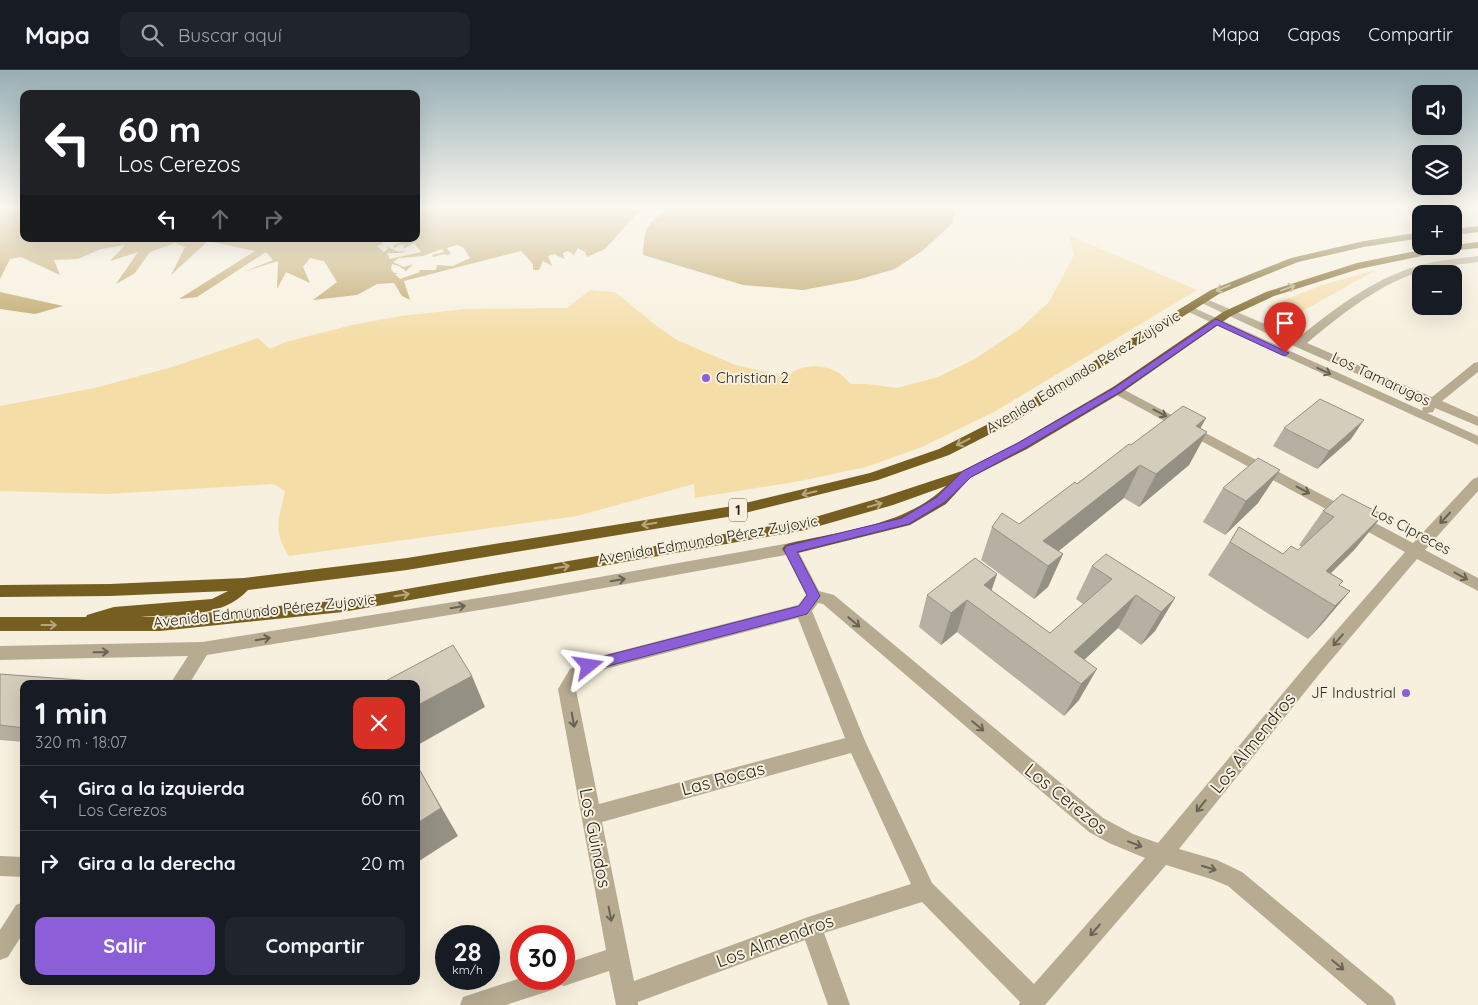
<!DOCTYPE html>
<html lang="es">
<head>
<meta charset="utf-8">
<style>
  body { margin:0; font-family:Quicksand,sans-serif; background:#20242c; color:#f1f3f6; height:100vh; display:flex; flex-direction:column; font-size:19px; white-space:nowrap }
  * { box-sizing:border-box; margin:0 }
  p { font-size:16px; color:#9ea1a6 }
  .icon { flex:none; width:28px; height:28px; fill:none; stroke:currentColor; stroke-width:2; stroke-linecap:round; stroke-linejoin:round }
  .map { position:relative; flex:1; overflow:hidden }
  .details { position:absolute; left:20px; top:610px; width:400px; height:305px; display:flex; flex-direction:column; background:#171b24; border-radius:10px; box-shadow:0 5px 20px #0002 }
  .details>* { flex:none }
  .top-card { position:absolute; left:20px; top:20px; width:400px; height:152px; border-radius:10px; box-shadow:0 5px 20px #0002; background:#202124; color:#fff; overflow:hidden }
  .buttons { position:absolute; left:1412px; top:15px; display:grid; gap:10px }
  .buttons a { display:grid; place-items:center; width:50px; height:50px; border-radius:10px; background:#171b24; box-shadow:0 5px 20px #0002; font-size:25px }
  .speed { position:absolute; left:435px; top:855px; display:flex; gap:10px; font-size:25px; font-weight:700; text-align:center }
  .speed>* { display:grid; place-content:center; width:65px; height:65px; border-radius:50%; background:#171b24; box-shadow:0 5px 20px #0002; line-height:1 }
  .speed small { font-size:12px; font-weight:400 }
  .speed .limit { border:8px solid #d22; background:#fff; color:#111 }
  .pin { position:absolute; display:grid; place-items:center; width:42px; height:42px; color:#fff; margin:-51px -21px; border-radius:50% 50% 50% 0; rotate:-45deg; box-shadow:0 0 5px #0007 }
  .pin .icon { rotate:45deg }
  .me { position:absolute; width:55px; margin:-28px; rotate:75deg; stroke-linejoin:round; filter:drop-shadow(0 0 4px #0008) }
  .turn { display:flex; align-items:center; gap:18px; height:105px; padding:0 15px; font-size:22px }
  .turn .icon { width:65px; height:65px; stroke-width:2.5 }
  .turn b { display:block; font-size:35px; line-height:42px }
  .lanes { display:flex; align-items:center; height:48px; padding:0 15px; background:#0003; justify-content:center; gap:25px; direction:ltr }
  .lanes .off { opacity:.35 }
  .round { display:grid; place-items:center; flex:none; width:52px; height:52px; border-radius:10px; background:#20242c }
  .overview { display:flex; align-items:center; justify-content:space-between; height:85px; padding:0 15px }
  h1 { font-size:30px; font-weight:700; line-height:38px }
  .button { display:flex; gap:10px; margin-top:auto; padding:10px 15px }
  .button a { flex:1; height:58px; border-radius:10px; background:#8c5fd8; color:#fff; font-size:20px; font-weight:700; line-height:58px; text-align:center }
  .button a+a { background:#20242c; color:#f1f3f6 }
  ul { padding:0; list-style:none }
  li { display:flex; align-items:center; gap:15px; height:65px; padding:0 15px; border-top:1px solid #363941 }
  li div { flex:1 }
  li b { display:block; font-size:19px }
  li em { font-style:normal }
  header { display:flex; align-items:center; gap:30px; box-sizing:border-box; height:70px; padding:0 25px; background:#171b24; border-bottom:1px solid #363941 }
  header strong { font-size:24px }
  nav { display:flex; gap:28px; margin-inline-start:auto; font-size:18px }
  .search { width:350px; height:45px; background:#20242c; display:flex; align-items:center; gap:12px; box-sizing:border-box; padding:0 18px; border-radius:10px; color:#9ea1a6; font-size:19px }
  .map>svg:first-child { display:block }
  .green { fill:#f4dda7 }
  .water { fill:#bfa669; fill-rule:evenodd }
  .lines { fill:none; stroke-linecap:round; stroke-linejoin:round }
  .street { fill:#b7ac92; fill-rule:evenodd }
  .highway { fill:#755e1f; fill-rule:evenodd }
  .wall { fill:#b6b0a2 }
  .shaded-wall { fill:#949084 }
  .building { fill:#d4cdbc; stroke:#949084 }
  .oneway { stroke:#b6a77e }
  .oneway2 { stroke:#696354 }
  .route { fill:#8c5fd8; stroke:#5b3e8c }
  .poi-dot { fill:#8c5fd8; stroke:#f7f0de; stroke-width:2 }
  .labels { text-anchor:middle; stroke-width:4; stroke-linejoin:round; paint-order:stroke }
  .shield { fill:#f7f0de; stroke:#68635a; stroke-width:1 }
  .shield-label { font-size:14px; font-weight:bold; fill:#2a2721 }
  .street-label { font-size:15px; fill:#2a2721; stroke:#f7f0de }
  .poi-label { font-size:15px; fill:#2a2721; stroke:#f7f0de; text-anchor:start }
  .near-street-label { font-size:18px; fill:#2a2721; stroke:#f7f0de }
</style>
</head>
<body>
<header>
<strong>Mapa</strong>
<div class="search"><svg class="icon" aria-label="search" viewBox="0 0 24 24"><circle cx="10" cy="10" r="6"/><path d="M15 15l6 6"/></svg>Buscar aquí</div>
<nav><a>Mapa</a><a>Capas</a><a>Compartir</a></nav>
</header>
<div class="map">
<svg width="1478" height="935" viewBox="0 0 1478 935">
  <rect width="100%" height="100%" fill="#f7f0de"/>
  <g class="green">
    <path d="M1069 165 1197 220 994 342 922 377 866 397 800 411 695 428 694 414 577 446 289 486C272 460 279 449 285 421L274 414 108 424 0 421V336L95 318 172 297 258 268 270 279 286 272 352 255 401 246 466 239 567 238 590 220 615 222 658 257 677 270 735 295 786 307C799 295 819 293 835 301 841 303 846 310 851 314H867L897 318 938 307 975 289 1020 259 1049 232 1074 185Z"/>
    <polygon points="1376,200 1292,247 1267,237 1322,215"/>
  </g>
  <g class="water">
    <path d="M0 138H24V169H391L384 170 382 174 377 176 384 182 388 179 387 177 399 182 406 180 401 183H387L390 189 421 182 414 173 403 179 405 175 399 174 395 178 393 176 403 171 393 169H416V138H642L605 179 587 187 585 182 578 178 574 185 568 181 563 183 564 189 554 184 548 186 552 196 543 191 539 200H533V194L521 181 404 211 410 230 402 226 394 213 377 214 357 225 313 230 337 212 324 191 310 188 303 197 310 213 286 202 277 219 278 191 244 202 273 190 266 182 197 227 179 229 255 181 208 171 171 205 185 177 175 173 150 182 135 203 116 214 138 182 110 191 125 175 101 179 78 189 54 190 60 205 21 187 10 189 0 209ZM457 175 464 178 470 188 453 196 437 195 436 200H419L420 202 400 209 395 204 398 203H394L391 199 392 194 399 196 406 201 413 194 404 197 393 192 399 188 423 186 442 179 444 182 432 185 433 187 445 184 446 185 451 184 447 178Z"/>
    <path d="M671 138H955L953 153 922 181 895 199 857 210 803 220 743 215 643 185C645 156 645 154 671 138Z"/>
    <polygon points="0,222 63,236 35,244 0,239"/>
  </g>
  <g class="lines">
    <g class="street">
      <path d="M1478 186V192C1460 195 1442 195 1425 200 1380 213 1342 244 1307 273L1432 327 1474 293 1478 292V302L1442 331 1478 347V356L1435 338 1433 342 1427 343 1478 366V375L1182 239 1184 237H1192L1423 341 1422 339 1425 334 1294 276 1195 230 1200 227 1204 228 1298 268C1333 240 1370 211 1414 197 1435 190 1457 189 1478 186Z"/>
      <path d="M1117 316 1413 473 1473 409 1478 407V421L1425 480 1478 508V521L1417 489 1321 602 1179 779 1217 790 1242 802 1393 927 1396 935H1367L1228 816 1211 809 1166 795 1045 935H1019L1020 932 922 832 824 863 850 935H828L805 870 638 932V935H616L609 901 564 916 561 915 552 920 506 935H460L463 927 521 908 564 909V894L606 880 558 619 570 599 589 589 798 535 806 525 786 485 510 535 207 585 189 614H170L188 586 0 590V576L202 572 510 523 790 473 795 475 819 521 834 525 1103 748 1133 764 1158 773 1309 592 1405 482 1113 323 1111 320 1113 317ZM818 533 823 534 1089 762 1109 773 1145 788 1034 914 932 813 865 671 812 541ZM798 548 845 668 599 734 576 620 582 609 594 602ZM851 683 911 814 811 846 634 911 602 752Z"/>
      <polygon points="0,786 24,787 24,807 0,806"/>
      <polygon points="24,832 24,862 8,887 0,890 0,860 16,835"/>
    </g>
    <g class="highway">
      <polygon points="1478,156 1478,162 1454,165 1454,159"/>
      <path d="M1421 162V168L1364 177 1298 192 1219 224 1012 353 949 385 878 410 733 446 407 500 248 520C222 549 176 544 140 547H160L343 530 805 450 883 427 962 401 1017 373 1113 317 1223 242 1266 222 1357 193 1440 176H1454V175L1478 172V178L1441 182 1359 199 1274 226 1231 246 1121 323 1027 379 970 408 946 434 910 455 790 485 785 483 782 479 785 475 790 473C842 461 907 455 946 416L893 435 805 460 343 542 160 561H0V547H86L87 545 114 537 212 529 228 521 110 526 0 527V515L110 514 244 508 407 488 733 436 870 403 939 379 1002 347 1211 220 1291 188 1364 171Z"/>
    </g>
  </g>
  <g class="wall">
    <polygon points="1206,348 1200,358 1207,362 1189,395 1139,437 1124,428 1058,481 1063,484 1048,517 1034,529 981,490 992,457 1019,454 1131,375"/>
    <polygon points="1284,358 1351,369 1317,399 1273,376"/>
    <polygon points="1223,418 1258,433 1225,465 1203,452"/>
    <polygon points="1342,424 1355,479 1331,503 1343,511 1339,515 1350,521 1322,554 1308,569 1208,505 1239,457 1283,484 1298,480 1302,477 1299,475 1323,441"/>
    <polygon points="1092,496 1175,528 1155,561 1141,575 1118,558 1084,590 1079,630 1064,646 957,562 941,575 919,557 927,525 997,504 991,520 1050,563 1083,534 1076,529"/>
    <polygon points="0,604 93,611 95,614 24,614 24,672 0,670"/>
  </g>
  <g class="shaded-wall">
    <polygon points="1206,348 1192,374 1207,362 1189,395 1139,437 1156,404 1196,356"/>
    <polygon points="1364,350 1351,369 1317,399 1329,381"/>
    <polygon points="1140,395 1124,428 1044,493 1043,471"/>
    <polygon points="1280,400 1258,433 1225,465 1246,431"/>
    <polygon points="1383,445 1355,479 1312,522 1326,501"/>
    <polygon points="1063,484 1048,517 1034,529 1048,496"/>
    <polygon points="997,504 986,537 984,515"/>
    <polygon points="1350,521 1322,554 1308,569 1335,536"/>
    <polygon points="1136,525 1118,558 1068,605 1074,582"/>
    <polygon points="1175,528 1155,561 1141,575 1161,542"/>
    <polygon points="967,530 957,562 941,575 951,543"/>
    <polygon points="1097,599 1079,630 1064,646 1081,614"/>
    <polygon points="472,606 485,637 416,676 416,636"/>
    <polygon points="418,697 458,766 416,793 416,754"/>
  </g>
  <g class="building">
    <polygon points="1320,329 1364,350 1329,381 1284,358"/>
    <polygon points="1183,336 1206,348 1196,356 1207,362 1156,404 1140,395 1043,471 1063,484 1048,496 992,457 1002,443 1019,454 1075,412 1077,414 1129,374 1131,375"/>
    <polygon points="1258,388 1280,400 1246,431 1223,418"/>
    <polygon points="1342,424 1383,445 1326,501 1343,511 1339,515 1350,521 1335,536 1230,472 1239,457 1283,484 1291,476 1298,480 1334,447 1323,441"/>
    <polygon points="1106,484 1175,528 1161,542 1136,525 1074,582 1097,599 1081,614 967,530 951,543 927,525 975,488 997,504 984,515 1050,563 1112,509 1092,496"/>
    <polygon points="453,575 472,606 416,636 416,614 380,614"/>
    <polygon points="0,604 93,611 91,614 24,614 24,658 0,655"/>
    <polygon points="418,697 441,738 416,754 416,699"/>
  </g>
  <defs><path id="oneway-shaft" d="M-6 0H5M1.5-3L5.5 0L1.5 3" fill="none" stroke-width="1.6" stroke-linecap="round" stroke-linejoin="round" transform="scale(1.25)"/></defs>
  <g class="oneway">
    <use href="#oneway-shaft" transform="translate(1223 218) rotate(157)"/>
    <use href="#oneway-shaft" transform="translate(1288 218) rotate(-20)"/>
    <use href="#oneway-shaft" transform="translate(963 372) rotate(153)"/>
    <use href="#oneway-shaft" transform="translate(809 423) rotate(166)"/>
    <use href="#oneway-shaft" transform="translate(875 435) rotate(-16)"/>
    <use href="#oneway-shaft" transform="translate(649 454) rotate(171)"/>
    <use href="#oneway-shaft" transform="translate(562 497) rotate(-10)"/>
    <use href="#oneway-shaft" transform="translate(402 525) rotate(-10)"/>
    <use href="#oneway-shaft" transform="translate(49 555)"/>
  </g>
  <g class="oneway2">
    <use href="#oneway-shaft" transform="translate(1324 301) rotate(25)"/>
    <use href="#oneway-shaft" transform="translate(1160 343) rotate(28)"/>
    <use href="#oneway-shaft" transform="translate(1303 420) rotate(28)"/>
    <use href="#oneway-shaft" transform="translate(1445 448) rotate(133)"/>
    <use href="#oneway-shaft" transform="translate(1461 506) rotate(29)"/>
    <use href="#oneway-shaft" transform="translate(618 510) rotate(-10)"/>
    <use href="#oneway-shaft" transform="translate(458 537) rotate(-9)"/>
    <use href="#oneway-shaft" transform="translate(854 552) rotate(40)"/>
    <use href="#oneway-shaft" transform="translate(263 569) rotate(-9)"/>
    <use href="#oneway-shaft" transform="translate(1338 570) rotate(131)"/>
    <use href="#oneway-shaft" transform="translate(101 582) rotate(-1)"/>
    <use href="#oneway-shaft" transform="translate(573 650) rotate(80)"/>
    <use href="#oneway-shaft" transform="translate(978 656) rotate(40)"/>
    <use href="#oneway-shaft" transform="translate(1201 736) rotate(129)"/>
    <use href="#oneway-shaft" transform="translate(1135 774) rotate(21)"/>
    <use href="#oneway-shaft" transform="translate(1209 798) rotate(17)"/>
    <use href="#oneway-shaft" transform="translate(610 844) rotate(79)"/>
    <use href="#oneway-shaft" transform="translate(1095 860) rotate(131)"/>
    <use href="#oneway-shaft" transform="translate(1338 895) rotate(40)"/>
  </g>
  <linearGradient id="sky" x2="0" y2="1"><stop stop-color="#97aeb5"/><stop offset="0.51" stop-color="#fbf8f0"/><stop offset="1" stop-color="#fbf8f0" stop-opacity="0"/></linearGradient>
  <rect width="1478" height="269" fill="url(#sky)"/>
  <polygon class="route" points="1216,249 1289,283 1285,286 1282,285 1217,255 1120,322 1025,378 971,407 945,432 909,454 797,482 820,526 807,544 589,601 584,600 582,596 584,592 589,590 799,536 807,525 784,480 786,476 902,448 937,427 963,401 1018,373 1114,318"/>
  <g class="poi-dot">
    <circle cx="706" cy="308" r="5"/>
    <circle cx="1406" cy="623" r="5"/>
  </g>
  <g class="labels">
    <rect class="shield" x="729" y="428.5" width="18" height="23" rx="4"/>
    <g class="shield-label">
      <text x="738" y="445">1</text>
    </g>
    <g class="street-label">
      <text transform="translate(1083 302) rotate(-31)" y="5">Avenida Edmundo Pérez Zujovic</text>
      <text transform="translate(1381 309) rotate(25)" y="5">Los Tamarugos</text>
      <text transform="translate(1411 460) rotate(28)" y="5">Los Cipreces</text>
      <text transform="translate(708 470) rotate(-10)" y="5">Avenida Edmundo Pérez Zujovic</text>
      <text transform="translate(264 541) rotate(-6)" y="5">Avenida Edmundo Pérez Zujovic</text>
    </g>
    <g class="poi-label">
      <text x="716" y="313">Christian 2</text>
      <text x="1396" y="628" text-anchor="end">JF Industrial</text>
    </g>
    <g class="near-street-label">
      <text transform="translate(1253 673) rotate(-51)" y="6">Los Almendros</text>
      <text transform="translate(723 709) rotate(-15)" y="6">Las Rocas</text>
      <text transform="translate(1066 729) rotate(39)" y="6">Los Cerezos</text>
      <text transform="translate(595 768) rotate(79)" y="6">Los Guindos</text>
      <text transform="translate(775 871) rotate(-20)" y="6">Los Almendros</text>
    </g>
  </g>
</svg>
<div class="buttons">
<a><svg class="icon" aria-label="sound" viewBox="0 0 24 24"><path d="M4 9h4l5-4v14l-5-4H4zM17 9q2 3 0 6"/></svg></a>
<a><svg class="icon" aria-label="layers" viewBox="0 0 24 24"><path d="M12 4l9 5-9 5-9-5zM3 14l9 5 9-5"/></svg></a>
<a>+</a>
<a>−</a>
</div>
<div class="speed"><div>28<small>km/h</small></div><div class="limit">30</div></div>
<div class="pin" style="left:1285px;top:283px;background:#d93025"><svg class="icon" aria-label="arrive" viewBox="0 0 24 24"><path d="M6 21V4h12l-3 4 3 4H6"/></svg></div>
<svg class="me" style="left:589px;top:596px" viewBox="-20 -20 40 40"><path d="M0-17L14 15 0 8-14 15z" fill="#8c5fd8" stroke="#fff" stroke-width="4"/></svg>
<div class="top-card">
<div class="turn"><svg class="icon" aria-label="left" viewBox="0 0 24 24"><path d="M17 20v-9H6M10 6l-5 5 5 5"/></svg><div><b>60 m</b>Los Cerezos</div></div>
<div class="lanes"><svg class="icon" aria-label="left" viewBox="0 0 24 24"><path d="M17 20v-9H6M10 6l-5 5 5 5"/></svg><svg class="icon off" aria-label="ahead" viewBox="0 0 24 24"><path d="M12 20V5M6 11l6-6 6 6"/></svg><svg class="icon off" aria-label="right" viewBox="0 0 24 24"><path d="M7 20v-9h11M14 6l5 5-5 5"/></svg></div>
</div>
<section class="details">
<div class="overview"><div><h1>1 min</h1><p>320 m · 18:07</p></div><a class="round" style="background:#d93025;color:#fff"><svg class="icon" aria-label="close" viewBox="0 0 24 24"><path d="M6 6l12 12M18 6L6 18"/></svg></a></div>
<ul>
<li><svg class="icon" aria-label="left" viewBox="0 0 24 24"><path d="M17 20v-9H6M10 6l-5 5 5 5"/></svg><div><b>Gira a la izquierda</b><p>Los Cerezos</p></div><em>60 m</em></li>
<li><svg class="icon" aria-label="right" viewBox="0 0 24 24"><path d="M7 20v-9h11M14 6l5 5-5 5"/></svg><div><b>Gira a la derecha</b></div><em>20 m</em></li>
</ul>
<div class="button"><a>Salir</a><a>Compartir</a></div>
</section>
</div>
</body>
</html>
